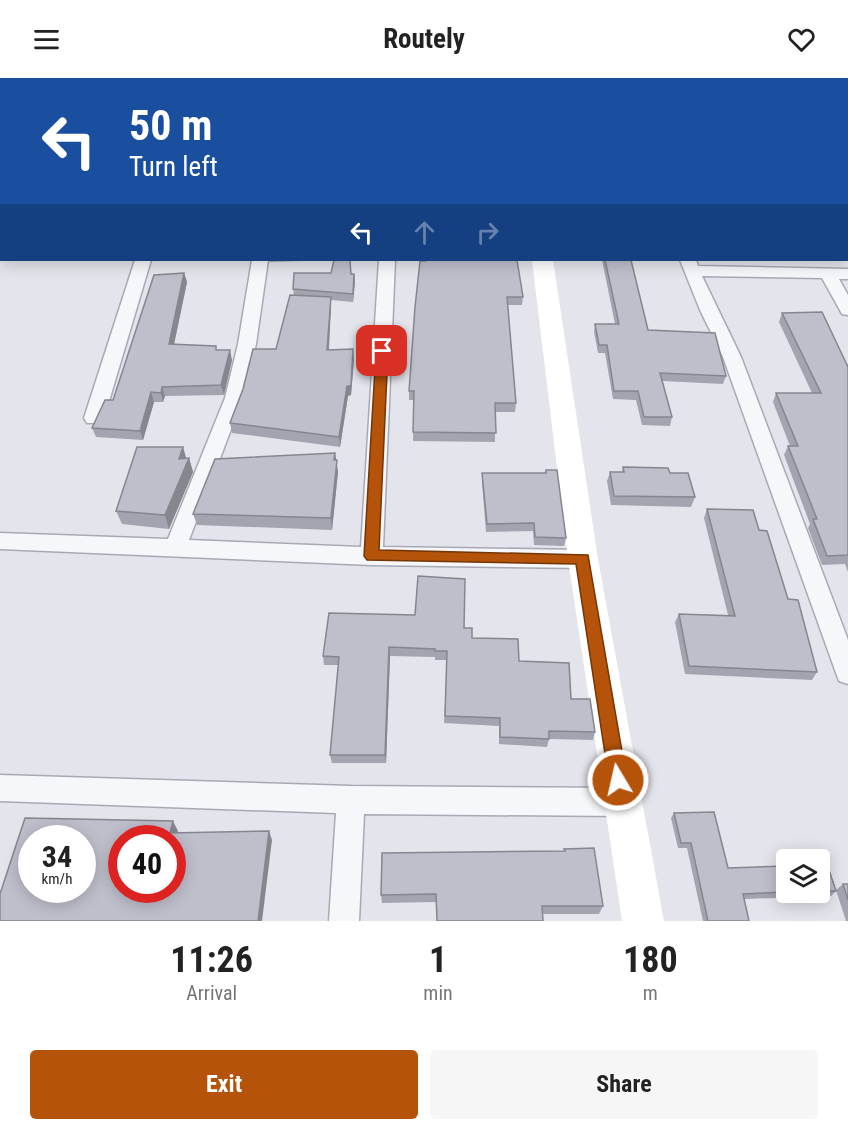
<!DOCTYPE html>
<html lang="en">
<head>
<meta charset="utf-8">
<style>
  body { margin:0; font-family:"Roboto Condensed",sans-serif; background:#f6f6f6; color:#222; height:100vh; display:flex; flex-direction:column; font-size:22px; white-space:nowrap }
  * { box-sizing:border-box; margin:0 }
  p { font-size:20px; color:#767676 }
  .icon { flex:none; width:33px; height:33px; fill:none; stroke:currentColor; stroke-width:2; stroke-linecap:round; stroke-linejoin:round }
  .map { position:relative; height:843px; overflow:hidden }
  .sheet { display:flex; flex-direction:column; background:#fff; flex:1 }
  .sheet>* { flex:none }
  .banner { position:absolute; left:0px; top:0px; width:849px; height:183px; box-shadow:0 3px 15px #0003; background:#1a4fa0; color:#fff; overflow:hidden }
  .fabs { position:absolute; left:776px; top:771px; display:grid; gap:12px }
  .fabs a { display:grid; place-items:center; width:54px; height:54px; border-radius:6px; background:#fff; box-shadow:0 3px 15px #0003; font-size:30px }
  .speed { position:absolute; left:18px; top:747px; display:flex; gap:12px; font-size:30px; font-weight:700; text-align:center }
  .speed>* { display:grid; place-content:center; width:78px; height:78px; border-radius:50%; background:#fff; box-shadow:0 3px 15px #0003; line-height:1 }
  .speed small { font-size:15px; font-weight:400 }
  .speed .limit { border:9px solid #d22; background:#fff; color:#111 }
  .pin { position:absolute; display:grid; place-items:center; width:51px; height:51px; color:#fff; margin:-26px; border-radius:12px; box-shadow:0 3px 9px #0006 }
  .me { position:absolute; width:66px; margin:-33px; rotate:351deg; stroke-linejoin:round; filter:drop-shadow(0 0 4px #0008) }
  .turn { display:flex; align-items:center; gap:21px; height:126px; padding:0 30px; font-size:27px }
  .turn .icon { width:78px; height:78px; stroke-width:2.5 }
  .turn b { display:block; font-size:42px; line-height:51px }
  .lanes { display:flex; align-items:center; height:57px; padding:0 30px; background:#0003; justify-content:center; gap:30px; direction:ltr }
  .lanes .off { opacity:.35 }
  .eta { display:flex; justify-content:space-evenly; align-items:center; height:102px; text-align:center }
  .eta b { font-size:36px; font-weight:700; line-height:42px }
  .primary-button { display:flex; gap:12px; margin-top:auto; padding:12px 30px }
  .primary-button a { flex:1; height:69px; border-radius:6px; background:#b45309; color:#fff; font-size:24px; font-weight:700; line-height:69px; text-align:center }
  .primary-button a+a { background:#f6f6f6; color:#222 }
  header { display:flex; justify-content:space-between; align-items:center; height:78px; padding:0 30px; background:#fff; font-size:27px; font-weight:700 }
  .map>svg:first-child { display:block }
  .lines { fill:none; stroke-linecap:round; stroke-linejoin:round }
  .stream { fill:#9fa8cb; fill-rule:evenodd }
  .lane-casing { stroke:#a9a9b6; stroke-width:4 }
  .street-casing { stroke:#a9a9b6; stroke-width:3 }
  .lane { fill:#f6f7fa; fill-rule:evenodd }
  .street { fill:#f6f7fa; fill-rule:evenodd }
  .secondary { fill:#fff; fill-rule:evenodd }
  .wall { fill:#a3a4af }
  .shaded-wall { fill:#85868e }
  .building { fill:#bebfcb; stroke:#85868e; stroke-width:1.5; fill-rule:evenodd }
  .route { fill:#b45309; stroke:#753606; stroke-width:1.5 }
</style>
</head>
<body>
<header><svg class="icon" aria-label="menu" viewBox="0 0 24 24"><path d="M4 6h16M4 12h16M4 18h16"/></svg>Routely<svg class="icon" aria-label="heart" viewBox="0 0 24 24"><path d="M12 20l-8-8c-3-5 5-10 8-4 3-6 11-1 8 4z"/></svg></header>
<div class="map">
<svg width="848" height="843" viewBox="0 0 848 843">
  <rect width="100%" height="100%" fill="#e4e4ec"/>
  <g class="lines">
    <g class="stream">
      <polygon points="548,0 560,2 550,2"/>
      <polygon points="604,0 647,0 641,2 583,2"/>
    </g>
    <defs>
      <g id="lane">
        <polygon points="0,0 6,0 0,4"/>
        <rect x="253" y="0" width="6" height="2"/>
      </g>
      <g id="street">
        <polygon points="825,0 838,0 840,2 826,2"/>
        <polygon points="0,141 2,141 0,151"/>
        <polygon points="135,182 151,182 104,340 101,345 87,345 84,340"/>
        <polygon points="252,182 268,182 256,266 243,320 189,462 361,469 379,182 395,182 383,469 583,472 591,475 594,481 591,487 583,490 372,487 0,471 0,455 168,461 225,320 238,266"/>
        <polygon points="680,182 696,182 698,188 848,191 848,201 839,201 848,217 848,237 842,236 822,200 702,198 741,279 848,562 848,606 839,603 836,595 723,279 700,232"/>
        <polygon points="0,697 351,708 621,710 631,714 635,724 631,734 621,738 364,736 359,843 329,843 336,735 0,723"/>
      </g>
    </defs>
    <use href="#lane" class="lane-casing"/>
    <use href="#street" class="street-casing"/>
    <use href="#lane" class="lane"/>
    <use href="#street" class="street"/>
    <g class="secondary">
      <rect x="0" y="93" width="2" height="12"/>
      <polygon points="532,182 553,182 598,481 664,843 622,843 568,481"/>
    </g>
  </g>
  <g class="wall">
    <polygon points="727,0 802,0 804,2 729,2"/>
    <polygon points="269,182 350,182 351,196 354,196 355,204 353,224 331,222 331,228 329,272 354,281 351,317 348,318 340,369 232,355 230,345 276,271 294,217 293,211 331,195 334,182 270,184"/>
    <polygon points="602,182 631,182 648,252 726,298 723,306 662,303 672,339 670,348 642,347 636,322 613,321 605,275 598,275 594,254 595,246 615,246"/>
    <polygon points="424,183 523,219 522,227 508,227 516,325 515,334 495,334 495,364 413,363 414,322 409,322 409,313"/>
    <polygon points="184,195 187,204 174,266 217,272 232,282 224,317 165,318 163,324 154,324 143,362 96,359 92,350 113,322"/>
    <polygon points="782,235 848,289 848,494 845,486 822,487 808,450 810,446 784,377 788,368 790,368 773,324 776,315 812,315 779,244"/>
    <polygon points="183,369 186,381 189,380 193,394 169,451 122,446 116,433"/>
    <polygon points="335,375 338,394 332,452 197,447 193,436"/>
    <polygon points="623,389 670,395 695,419 691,429 611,427 607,403 610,394 622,394"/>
    <polygon points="546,392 566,460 564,468 534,467 533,453 486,454 482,404 482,395 545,395"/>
    <polygon points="707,431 759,452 817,594 812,602 685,596 675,544 679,536 728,537 704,440"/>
    <polygon points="464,550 472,560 519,583 571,621 595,654 593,662 549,661 547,669 499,666 499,648 444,645 447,582 435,582 435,579 390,578 386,685 332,685 330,677 338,587 324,587 323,578"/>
    <polygon points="674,735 728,790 786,814 819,814 819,787 836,813 831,818 744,821 749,843 703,843 687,770 678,770 671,740"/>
    <polygon points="564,771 603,828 599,836 542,836 436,824 382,825 381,817 564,773"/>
    <polygon points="843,806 848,806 848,843 846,843 836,812"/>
  </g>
  <g class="shaded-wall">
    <polygon points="184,195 187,204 172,276 169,266"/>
    <polygon points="354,196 355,204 353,224 353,216"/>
    <polygon points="331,219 331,228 328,282 327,272"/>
    <polygon points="353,271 354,281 351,317 348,318 340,369 339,359"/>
    <polygon points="230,272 232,282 224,317 221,307"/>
    <polygon points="162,309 165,318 163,324 161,315"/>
    <polygon points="151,314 154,324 143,362 140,353"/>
    <polygon points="183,369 187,383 189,380 193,394 169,451 165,437"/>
    <polygon points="335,375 338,394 332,452 331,440"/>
    <polygon points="389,569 390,578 386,685 385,677"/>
    <polygon points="173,743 178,753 175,764 170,755"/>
    <polygon points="269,753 272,762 262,843 258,843"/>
  </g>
  <g class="building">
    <polygon points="165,0 198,0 197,2 164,2"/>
    <polygon points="350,0 375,0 375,2 349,2"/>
    <polygon points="744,0 802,0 804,2 746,2"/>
    <polygon points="334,182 350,182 351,196 354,196 353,216 293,211 294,195 331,195"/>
    <polygon points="425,182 517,182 523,219 507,219 516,325 495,325 496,355 413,354 414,313 409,313 415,229 420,183 425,183"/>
    <polygon points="605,182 631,182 648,252 715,255 726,298 660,295 672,339 644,339 638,313 614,313 607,267 599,267 595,246 619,246"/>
    <polygon points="184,195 169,266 216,268 216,272 230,272 221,307 162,309 161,315 151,314 140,353 92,350 105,322 113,322 154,197"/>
    <polygon points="290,217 331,219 327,272 353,271 351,308 347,308 339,359 230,345 243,311 253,271 276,271"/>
    <polygon points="822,234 848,289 848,477 827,478 813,441 817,441 788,368 798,368 776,315 821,315 782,235"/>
    <polygon points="137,369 183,369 179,381 189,380 165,437 116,433"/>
    <polygon points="335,375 334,382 337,382 331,440 193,436 215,381"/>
    <polygon points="623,389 668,390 670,395 688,395 695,419 614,418 610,394 624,394"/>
    <polygon points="546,392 557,392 566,460 535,459 534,445 487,446 482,395 546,395"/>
    <polygon points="707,431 753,432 759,452 767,453 788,521 798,522 817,594 689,588 679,536 735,538"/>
    <polygon points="418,498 465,501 464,550 472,550 472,560 518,561 519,583 569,585 571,621 590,621 595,654 549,653 549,661 500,659 500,640 445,638 447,573 435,573 435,571 389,569 385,677 330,677 339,579 323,578 329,535 415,537"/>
    <polygon points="714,734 728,790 786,788 786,814 743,816 749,843 708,843 691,765 681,765 674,735"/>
    <path d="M25 740 173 743 170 755 269 753 258 843H0V816ZM32 760H82V812H32ZM122 760H172V812H122Z"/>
    <polygon points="594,770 603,828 542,828 543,843 437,843 436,816 381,817 382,775 565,773 564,771"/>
    <polygon points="827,786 836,813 819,813 819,787"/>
    <polygon points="843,806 848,806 848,822"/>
  </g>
  <polygon class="route" points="382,269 388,273 379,472 588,477 627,702 624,708 618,711 612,708 609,702 576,486 367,482 364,478 376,273"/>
</svg>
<div class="fabs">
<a><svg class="icon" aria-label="layers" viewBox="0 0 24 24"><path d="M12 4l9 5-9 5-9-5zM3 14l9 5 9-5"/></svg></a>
</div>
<div class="speed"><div>34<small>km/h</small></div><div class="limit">40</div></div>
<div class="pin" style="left:382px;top:273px;background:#d93025"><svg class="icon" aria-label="arrive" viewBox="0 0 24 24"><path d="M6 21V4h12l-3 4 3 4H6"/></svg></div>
<svg class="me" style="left:618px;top:702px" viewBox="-20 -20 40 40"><circle r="17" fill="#b45309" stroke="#fff" stroke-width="3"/><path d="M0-11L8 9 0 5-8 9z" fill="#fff"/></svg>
<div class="banner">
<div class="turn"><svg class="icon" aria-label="left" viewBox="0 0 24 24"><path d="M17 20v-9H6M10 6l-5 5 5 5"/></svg><div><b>50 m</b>Turn left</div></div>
<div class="lanes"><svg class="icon" aria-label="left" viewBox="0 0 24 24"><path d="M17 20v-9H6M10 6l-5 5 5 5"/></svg><svg class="icon off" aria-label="ahead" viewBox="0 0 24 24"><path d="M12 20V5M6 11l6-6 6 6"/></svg><svg class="icon off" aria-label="right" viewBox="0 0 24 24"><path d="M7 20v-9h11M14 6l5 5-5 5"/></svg></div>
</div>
</div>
<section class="sheet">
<div class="eta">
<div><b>11:26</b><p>Arrival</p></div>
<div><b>1</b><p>min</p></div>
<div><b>180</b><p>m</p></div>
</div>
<div class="primary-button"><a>Exit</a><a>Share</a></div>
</section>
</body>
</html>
